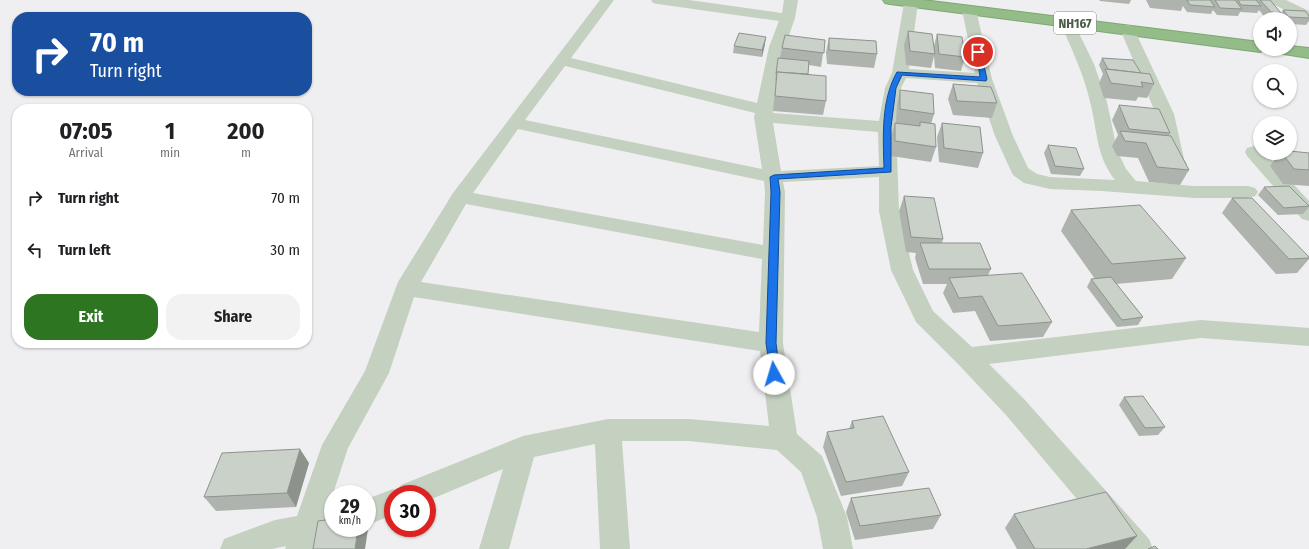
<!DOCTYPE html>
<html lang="en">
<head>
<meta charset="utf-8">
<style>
  body { margin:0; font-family:"Fira Sans Condensed",sans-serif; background:#f2f2f2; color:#202124; height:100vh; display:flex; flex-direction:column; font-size:15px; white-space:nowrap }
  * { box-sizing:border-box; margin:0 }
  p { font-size:13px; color:#757577 }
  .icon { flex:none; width:22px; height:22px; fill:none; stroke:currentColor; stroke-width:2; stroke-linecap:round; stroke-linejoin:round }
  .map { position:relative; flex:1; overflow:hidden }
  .panel { position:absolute; left:12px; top:104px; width:300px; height:244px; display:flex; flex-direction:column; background:#fff; border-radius:16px; box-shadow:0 1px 3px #0004 }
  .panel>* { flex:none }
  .banner { position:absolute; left:12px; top:12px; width:300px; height:84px; border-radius:16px; box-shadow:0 1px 3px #0004; background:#1a4fa0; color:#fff; overflow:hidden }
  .tools { position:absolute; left:1253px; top:12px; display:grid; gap:8px }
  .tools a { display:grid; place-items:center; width:44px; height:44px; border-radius:50%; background:#fff; box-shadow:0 1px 3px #0004; font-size:20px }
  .speed { position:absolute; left:324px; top:485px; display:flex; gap:8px; font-size:20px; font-weight:700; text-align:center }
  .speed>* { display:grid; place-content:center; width:52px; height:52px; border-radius:50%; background:#fff; box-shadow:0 1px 3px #0004; line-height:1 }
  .speed small { font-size:10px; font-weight:400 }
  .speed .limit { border:6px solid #d22; background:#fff; color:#111 }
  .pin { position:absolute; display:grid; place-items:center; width:34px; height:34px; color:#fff; margin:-17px; border:2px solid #fff; border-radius:50%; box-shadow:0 1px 4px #0007 }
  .me { position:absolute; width:44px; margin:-22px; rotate:354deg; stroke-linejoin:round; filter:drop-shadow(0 0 3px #0008) }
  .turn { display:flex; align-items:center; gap:14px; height:84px; padding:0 12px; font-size:18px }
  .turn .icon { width:52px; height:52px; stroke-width:2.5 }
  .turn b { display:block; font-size:28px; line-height:34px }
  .eta { display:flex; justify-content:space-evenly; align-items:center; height:68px; text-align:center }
  .eta b { font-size:24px; font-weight:700; line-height:28px }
  .button { display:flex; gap:8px; margin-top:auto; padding:8px 12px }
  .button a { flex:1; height:46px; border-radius:16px; background:#2d7521; color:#fff; font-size:16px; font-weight:700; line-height:46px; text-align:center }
  .button a+a { background:#f2f2f2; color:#202124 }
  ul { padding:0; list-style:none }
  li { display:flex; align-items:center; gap:12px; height:52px; padding:0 12px }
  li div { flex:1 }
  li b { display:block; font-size:15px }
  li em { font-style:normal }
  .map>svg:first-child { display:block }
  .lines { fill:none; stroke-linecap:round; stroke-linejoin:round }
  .highway-casing { stroke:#7ea873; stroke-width:2 }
  .street { fill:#c4d0c0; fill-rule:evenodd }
  .highway { fill:#93bc88; fill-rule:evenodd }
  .wall { fill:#aeb4ad }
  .shaded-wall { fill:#8d928d }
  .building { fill:#cad1c9; stroke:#8d928d }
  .route { fill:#1a73e8; stroke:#114b97 }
  .labels { text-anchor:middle; stroke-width:4; stroke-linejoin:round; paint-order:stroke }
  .shield { fill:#fff; stroke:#828d7e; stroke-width:1 }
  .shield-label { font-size:13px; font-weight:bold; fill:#4c5c47 }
</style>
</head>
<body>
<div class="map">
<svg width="1309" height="549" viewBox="0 0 1309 549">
  <rect width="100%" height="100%" fill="#efeff1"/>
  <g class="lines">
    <defs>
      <g id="highway">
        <polygon points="883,0 923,0 1260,42 1260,49 1266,49 1260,52 890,4 885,3"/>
        <polygon points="1290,46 1309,48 1309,58 1271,52 1268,49 1290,49"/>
      </g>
    </defs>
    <use href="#highway" class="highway-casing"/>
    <g class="street">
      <path d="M600 0H614L571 58 757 103 769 47 779 21 658 4 653 3 651 0H689L782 13 784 0H798L795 18 785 47 773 113 879 121 885 88 892 73 904 3 906 0H916L918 3 909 69 975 73 962 10 964 7 969 6 974 7 976 10 992 79 1013 136 1028 168 1037 174 1050 177 1115 180C1095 154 1098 131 1090 102 1084 74 1071 48 1060 22L1062 19 1067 18 1072 19 1094 64 1107 102 1117 150 1126 169 1136 181 1194 186H1248L1255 188 1258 192 1255 196 1248 198H1194L1102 191 1050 189 1024 183 1013 175 1011 171 995 136 977 83 906 78 901 88 896 127 899 211 913 270 933 311 972 347 1201 320 1309 328V346L1201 338 989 364 1024 399 1149 539 1153 549H1119L1006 415 958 364 916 322 891 270 879 211V177L783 182 785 192 783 343 797 434 822 456 847 517 853 549H823L817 517 801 472 777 450 689 441H622L630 549H600L595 444 534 457 509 549H479L503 469 427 501V494H393V515L367 525V499L393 489 398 491 401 485 523 436 608 419H689L769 426 760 351 414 297 389 373 348 448 328 509 333 507V528H344L343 531 318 539 315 549H285L286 546 272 549H220L224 539 275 520 297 516 322 445 365 371 398 282 453 193ZM565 66 755 113 754 117 762 169 525 120ZM773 123 878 132 879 166 781 171ZM518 129 764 181 765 192 763 245 473 193ZM466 204 762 259 759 332 421 282Z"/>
      <polygon points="1268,0 1286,0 1309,11 1309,21 1270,3"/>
      <polygon points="1127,25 1132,26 1134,29 1174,114 1184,159 1187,164 1185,168 1178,170 1171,168 1166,160 1156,114 1120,29 1122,26"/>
      <polygon points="1254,146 1260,148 1260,153 1265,153 1309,201 1309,221 1302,219 1247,156 1245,152 1247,148"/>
    </g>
    <use href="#highway" class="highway"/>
  </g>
  <g class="wall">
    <polygon points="1099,0 1131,0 1129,4 1100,1"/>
    <polygon points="1146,0 1270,0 1281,13 1283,10 1309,16 1309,21 1306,25 1290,24 1290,19 1281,19 1279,17 1278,19 1266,19 1259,10 1257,13 1240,12 1238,16 1217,15 1213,10 1211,14 1187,12 1183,6 1181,11 1150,8"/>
    <polygon points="908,31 934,46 937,34 965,57 961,71 935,68 934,56 931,68 906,65 904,45"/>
    <polygon points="829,38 877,54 874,68 827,64 826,52"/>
    <polygon points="825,40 821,67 809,65 808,74 826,101 823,115 773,111 776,81 775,81 778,58 780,58 782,48"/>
    <polygon points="765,44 762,57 733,53 734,46"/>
    <polygon points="1102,58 1141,73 1154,84 1147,98 1138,97 1136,101 1104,98 1099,83 1103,74 1099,65"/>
    <polygon points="953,84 997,103 992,118 953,115 948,99"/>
    <polygon points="900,90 934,114 931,124 936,147 931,162 891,156 891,137 895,123 896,123 897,104"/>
    <polygon points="1119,105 1170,133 1169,136 1189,170 1180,185 1149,182 1138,158 1117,156 1112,146 1118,135 1112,120"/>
    <polygon points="942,123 983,153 978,168 939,162 937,137"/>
    <polygon points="1048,145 1084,169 1080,176 1051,174 1044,153"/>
    <polygon points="1279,153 1309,153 1309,186 1283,184 1270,166"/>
    <polygon points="1264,187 1309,206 1309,207 1303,214 1278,215 1258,195"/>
    <polygon points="904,196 943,239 942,243 991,269 988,275 1052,322 1043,337 990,341 975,311 953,313 943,293 947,284 923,284 915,258 916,253 906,252 899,211"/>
    <polygon points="1232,198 1309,257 1309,259 1297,273 1276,274 1222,213"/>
    <polygon points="1071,210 1186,258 1172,279 1116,284 1143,317 1138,325 1117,327 1087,287 1091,279 1095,279 1061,231"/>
    <polygon points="1124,397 1165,427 1158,435 1139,436 1119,405"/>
    <polygon points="852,421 909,472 902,486 841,496 823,447 827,432 849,429"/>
    <polygon points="309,463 296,507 216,511 204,497"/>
    <polygon points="851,498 941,515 933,529 855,540 846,512"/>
    <polygon points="1014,514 1125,549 1017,549 1005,528"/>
  </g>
  <g class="shaded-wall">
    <polygon points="766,37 765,44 762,57 762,50"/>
    <polygon points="300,449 309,463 296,507 287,493"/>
    <polygon points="358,528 367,528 368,529 365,549 355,549"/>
    <polygon points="1137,536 1125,549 1086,549"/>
  </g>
  <g class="building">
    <polygon points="1187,0 1210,0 1215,7 1190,5"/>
    <polygon points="1215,0 1235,0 1242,9 1220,8"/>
    <polygon points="1238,0 1256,0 1261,6 1241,5"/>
    <polygon points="1260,0 1270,0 1281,13 1271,12"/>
    <polygon points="1283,10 1305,11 1309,16 1309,18 1289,17"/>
    <polygon points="908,31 932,34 935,54 910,51"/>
    <polygon points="739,33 766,37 762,50 734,46"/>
    <polygon points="937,34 962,37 965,57 939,54"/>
    <polygon points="785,35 825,40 824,53 782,48"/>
    <polygon points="829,38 876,41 877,54 829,50"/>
    <polygon points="778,58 809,61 808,74 777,72 777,74 776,74"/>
    <polygon points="1102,58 1133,60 1141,73 1108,69"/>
    <polygon points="1105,69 1150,74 1154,84 1141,82 1143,87 1111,83"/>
    <polygon points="777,72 826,76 826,101 775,96"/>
    <polygon points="953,84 991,87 997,103 957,101"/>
    <polygon points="900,90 933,94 934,114 900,109"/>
    <polygon points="1119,105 1159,109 1170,133 1129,129"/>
    <polygon points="920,122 935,124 936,147 895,141 895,123 920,126"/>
    <polygon points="942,123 980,127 983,153 944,148"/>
    <polygon points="1120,131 1171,136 1189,170 1157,167 1146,143 1125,141"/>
    <polygon points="1048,145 1076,148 1084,169 1055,166"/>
    <polygon points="1290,151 1309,153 1309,170 1294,169 1282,153 1290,153"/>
    <polygon points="1289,186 1309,206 1284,208 1264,187"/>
    <polygon points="904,196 934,198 943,239 911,237"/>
    <polygon points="1232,198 1252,198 1309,257 1309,258 1289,259"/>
    <polygon points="1140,205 1186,258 1112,264 1071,210"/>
    <polygon points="920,243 980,243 991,269 929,269"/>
    <polygon points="1022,273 1052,322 998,326 982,296 959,298 949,278"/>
    <polygon points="1111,277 1143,317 1122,320 1091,279"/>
    <polygon points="1143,396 1165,427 1145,428 1124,397"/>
    <polygon points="883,416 909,472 846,482 827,432 854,428 852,421"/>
    <polygon points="300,449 287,493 204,497 222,453"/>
    <polygon points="929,488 941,515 860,526 851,498"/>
    <polygon points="1106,492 1137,536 1086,549 1035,549 1014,514"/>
    <polygon points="333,519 333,528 358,528 355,549 313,549 318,521"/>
    <polygon points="1155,546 1158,549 1148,549"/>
  </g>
  <path class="route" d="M976 50 981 52 987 79 986 81 902 75 896 88 891 127V172L778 179 780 192 776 343 780 374 778 377 774 378 771 377 766 343 771 192 770 177 774 175 884 168C883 136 881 100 897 72L980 77Z"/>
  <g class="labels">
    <rect class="shield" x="1054" y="12" width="42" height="22" rx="3"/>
    <g class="shield-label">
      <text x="1075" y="28">NH167</text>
    </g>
  </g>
</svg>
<div class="tools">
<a><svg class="icon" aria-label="sound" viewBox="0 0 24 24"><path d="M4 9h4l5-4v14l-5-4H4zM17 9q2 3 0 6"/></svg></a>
<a><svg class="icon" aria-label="search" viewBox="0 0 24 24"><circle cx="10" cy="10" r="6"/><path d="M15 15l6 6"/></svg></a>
<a><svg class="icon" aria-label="layers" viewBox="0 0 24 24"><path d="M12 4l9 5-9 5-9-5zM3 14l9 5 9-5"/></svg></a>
</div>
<div class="speed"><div>29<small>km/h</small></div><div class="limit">30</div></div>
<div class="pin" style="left:978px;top:52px;background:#d93025"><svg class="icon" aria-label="arrive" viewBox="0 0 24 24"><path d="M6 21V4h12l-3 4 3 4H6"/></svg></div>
<svg class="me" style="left:774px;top:374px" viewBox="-20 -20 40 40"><circle r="19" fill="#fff"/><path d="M0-13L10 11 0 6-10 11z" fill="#1a73e8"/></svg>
<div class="banner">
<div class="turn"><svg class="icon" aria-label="right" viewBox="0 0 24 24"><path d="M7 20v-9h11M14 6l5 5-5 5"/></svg><div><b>70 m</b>Turn right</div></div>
</div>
<section class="panel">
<div class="eta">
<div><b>07:05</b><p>Arrival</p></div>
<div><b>1</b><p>min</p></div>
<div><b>200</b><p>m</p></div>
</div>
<ul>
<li><svg class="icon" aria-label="right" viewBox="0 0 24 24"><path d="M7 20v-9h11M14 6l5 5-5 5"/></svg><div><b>Turn right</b></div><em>70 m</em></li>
<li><svg class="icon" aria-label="left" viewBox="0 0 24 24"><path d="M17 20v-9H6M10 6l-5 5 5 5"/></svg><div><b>Turn left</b></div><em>30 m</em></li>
</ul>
<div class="button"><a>Exit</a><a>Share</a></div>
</section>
</div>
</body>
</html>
